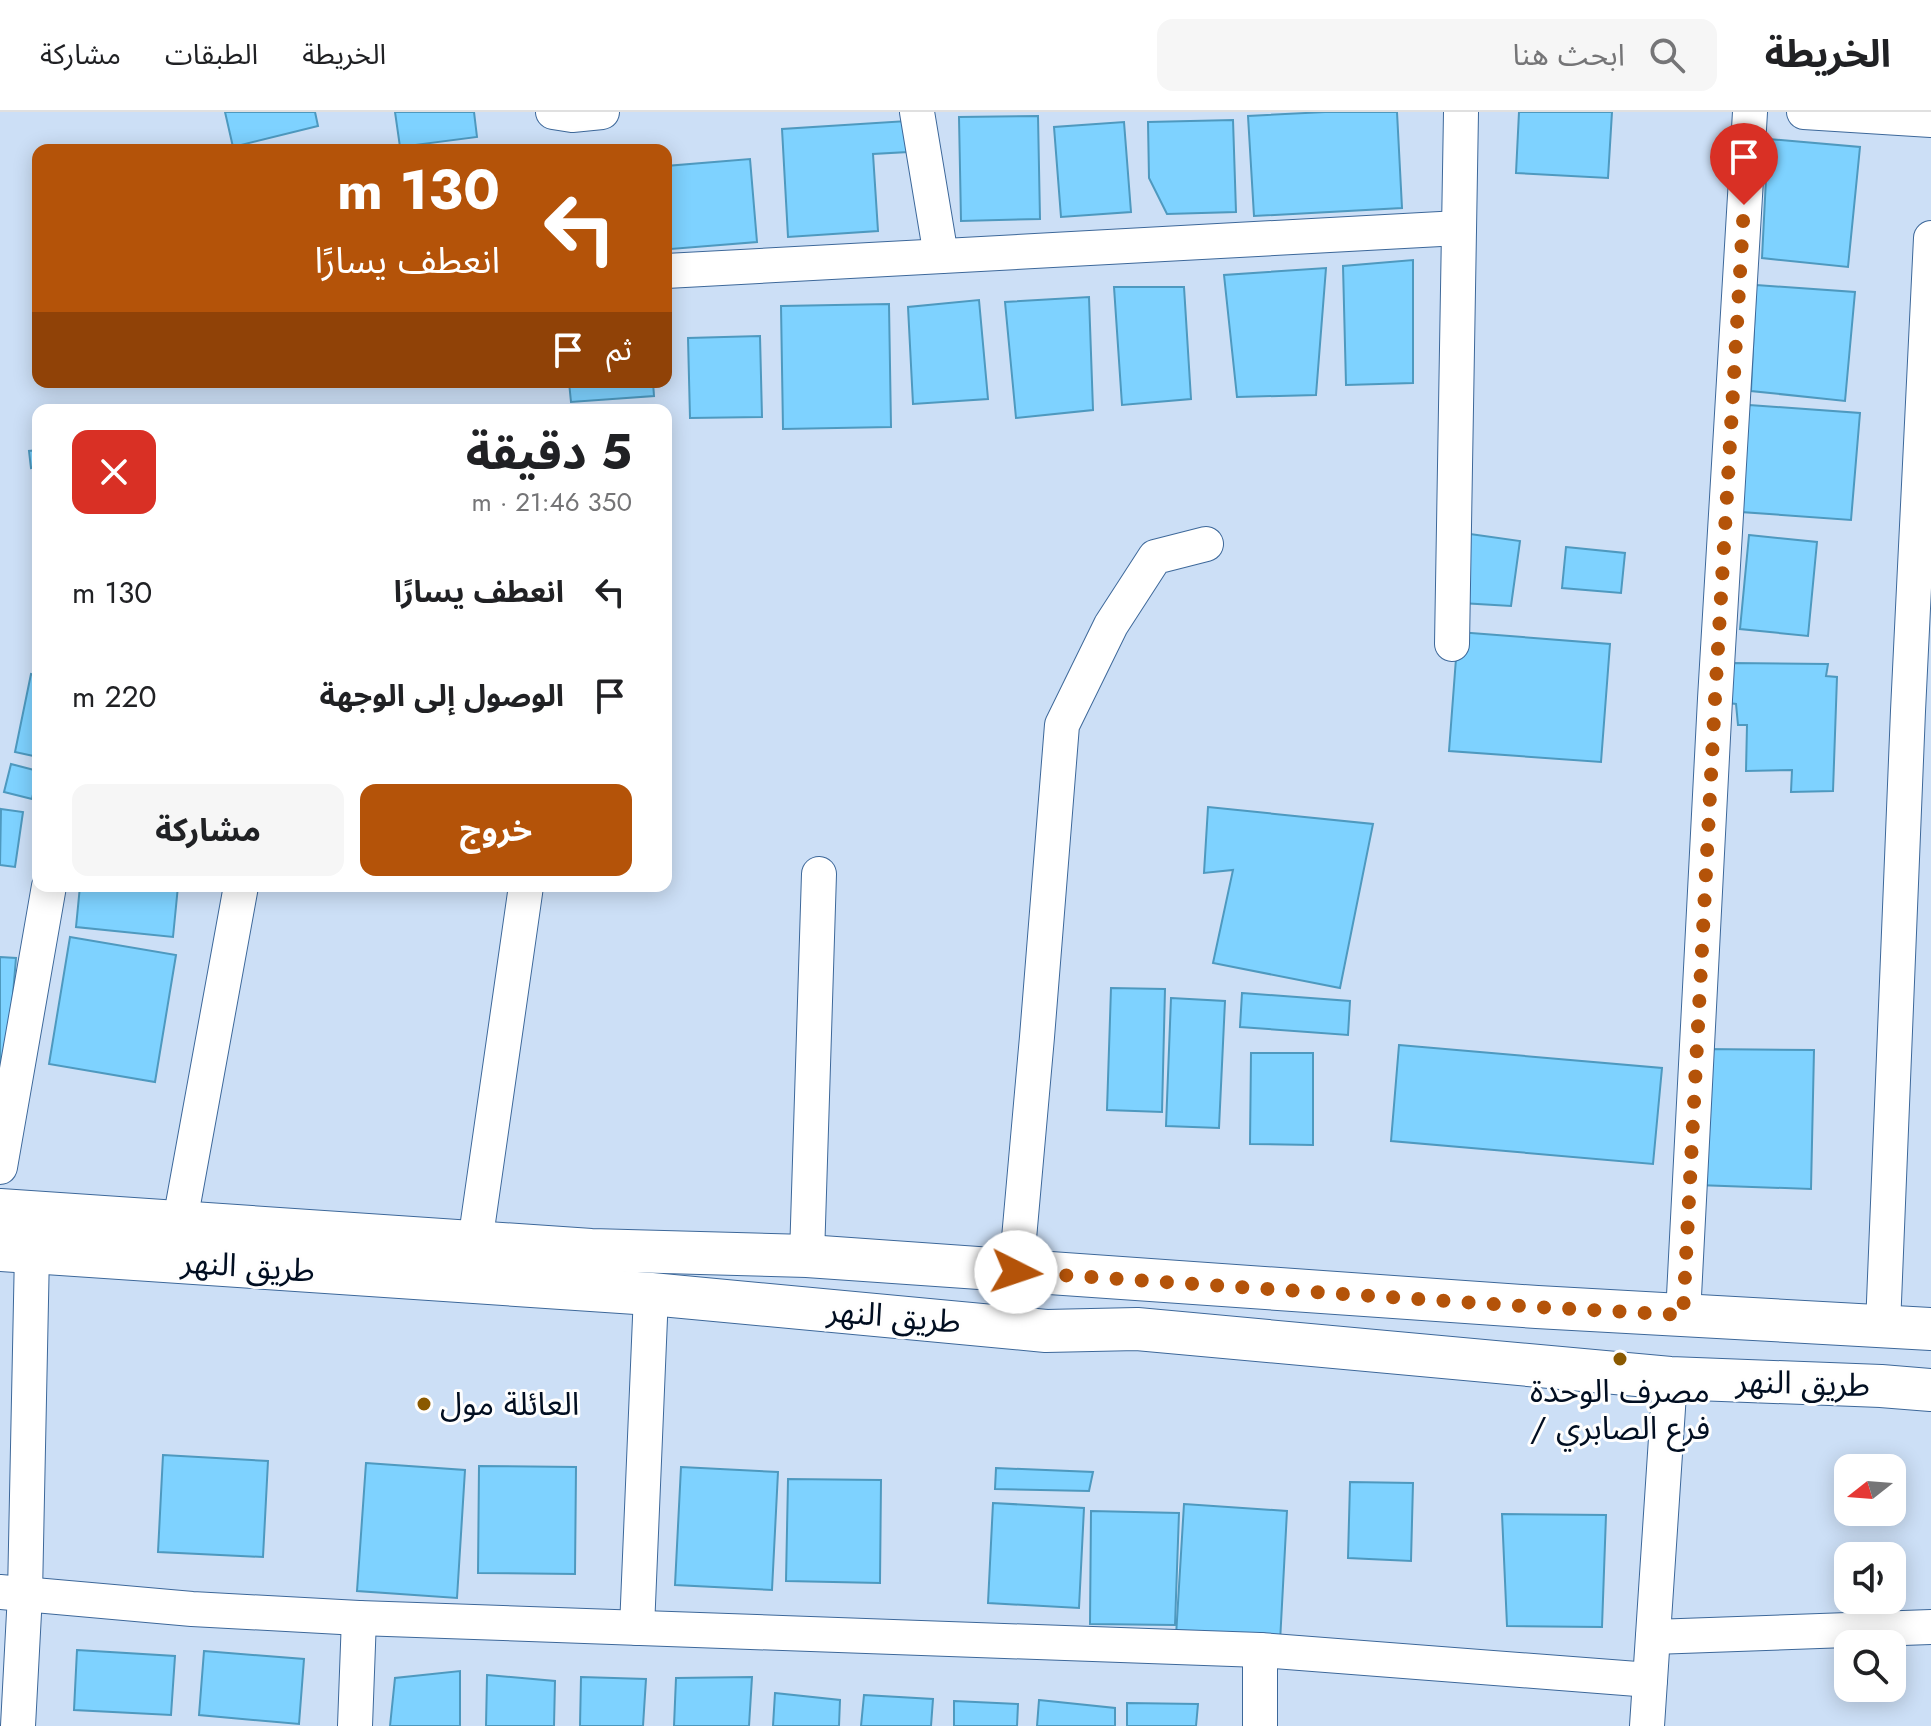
<!DOCTYPE html>
<html lang="ar">
<head>
<meta charset="utf-8">
<style>
  body { margin:0; font-family:Jost,"Noto Sans Arabic",sans-serif; background:#f6f6f6; color:#202124; direction:rtl; height:100vh; display:flex; flex-direction:column; font-size:30px; white-space:nowrap }
  * { box-sizing:border-box; margin:0 }
  p { font-size:26px; color:#757577 }
  .icon { flex:none; width:44px; height:44px; fill:none; stroke:currentColor; stroke-width:2; stroke-linecap:round; stroke-linejoin:round }
  .map { position:relative; flex:1; overflow:hidden; direction:ltr }
  .drawer { position:absolute; left:32px; top:292px; width:640px; height:488px; display:flex; flex-direction:column; background:#fff; border-radius:16px; box-shadow:0 4px 20px #0003; direction:rtl }
  .drawer>* { flex:none }
  .guide { position:absolute; left:32px; top:32px; width:640px; height:244px; border-radius:16px; box-shadow:0 4px 20px #0003; direction:rtl; background:#b45309; color:#fff; overflow:hidden }
  .needle { width:52px; rotate:253deg }
  .tools { position:absolute; left:1834px; top:1342px; display:grid; gap:16px }
  .tools a { display:grid; place-items:center; width:72px; height:72px; border-radius:16px; background:#fff; box-shadow:0 4px 20px #0003; font-size:40px }
  .pin { position:absolute; display:grid; place-items:center; width:68px; height:68px; color:#fff; margin:-82px -34px; border-radius:50% 50% 50% 0; rotate:-45deg; box-shadow:0 0 8px #0007 }
  .pin .icon { rotate:45deg }
  .me { position:absolute; width:88px; margin:-44px; rotate:94deg; stroke-linejoin:round; filter:drop-shadow(0 0 6px #0008) }
  .turn { display:flex; align-items:center; gap:28px; height:168px; padding:0 40px; font-size:36px }
  .turn .icon { width:104px; height:104px; stroke-width:2.5 }
  .turn b { display:block; font-size:56px; line-height:68px }
  .then { display:flex; align-items:center; height:76px; padding:0 40px; background:#0003; gap:16px; font-size:30px }
  .round { display:grid; place-items:center; flex:none; width:84px; height:84px; border-radius:16px; background:#f6f6f6 }
  .head { display:flex; align-items:center; justify-content:space-between; height:136px; padding:0 40px }
  h1 { font-size:48px; font-weight:700; line-height:60px }
  .cta { display:flex; gap:16px; margin-top:auto; padding:16px 40px }
  .cta a { flex:1; height:92px; border-radius:16px; background:#b45309; color:#fff; font-size:32px; font-weight:700; line-height:92px; text-align:center }
  .cta a+a { background:#f6f6f6; color:#202124 }
  ul { padding:0; list-style:none }
  li { display:flex; align-items:center; gap:24px; height:104px; padding:0 40px }
  li div { flex:1 }
  li b { display:block; font-size:30px }
  li em { font-style:normal }
  header { display:flex; align-items:center; gap:48px; box-sizing:border-box; height:112px; padding:0 40px; background:#fff; border-bottom:2px solid #e0e0e0 }
  header strong { font-size:38px }
  nav { display:flex; gap:44px; margin-inline-start:auto; font-size:28px }
  .search { width:560px; height:72px; background:#f6f6f6; display:flex; align-items:center; gap:20px; box-sizing:border-box; padding:0 28px; border-radius:16px; color:#757577; font-size:30px }
  .map>svg:first-child { display:block }
  .building { fill:#7ed2ff; stroke:#4e99bf; stroke-width:2 }
  .lines { fill:none; stroke-linecap:round; stroke-linejoin:round }
  .minor-casing { stroke:#3d689a; stroke-width:36 }
  .major-casing { stroke:#3d689a; stroke-width:44 }
  .minor { stroke:#fff; stroke-width:34 }
  .major { stroke:#fff; stroke-width:42 }
  .route { stroke:#b45309; stroke-width:14; stroke-dasharray:0 25.2 }
  .poi-dot { fill:#8a5900; stroke:#fefefe; stroke-width:3 }
  .labels { text-anchor:middle; stroke-width:6; stroke-linejoin:round; paint-order:stroke }
  .street-label { font-size:32px; fill:#010e21; stroke:#fefefe }
  .poi-label { font-size:32px; fill:#010e21; stroke:#fefefe }
</style>
</head>
<body>
<header>
<strong>الخريطة</strong>
<div class="search"><svg class="icon" aria-label="search" viewBox="0 0 24 24"><circle cx="10" cy="10" r="6"/><path d="M15 15l6 6"/></svg>ابحث هنا</div>
<nav><a>الخريطة</a><a>الطبقات</a><a>مشاركة</a></nav>
</header>
<div class="map">
<svg width="1931" height="1614" viewBox="0 0 1931 1614">
  <rect width="100%" height="100%" fill="#ccdff6"/>
  <g class="building">
    <polygon points="225,0 315,0 318,14 233,35"/>
    <polygon points="395,0 474,0 477,25 400,35"/>
    <polygon points="1325,0 1397,0 1402,96 1254,104 1248,4"/>
    <polygon points="1519,0 1612,0 1608,66 1516,61"/>
    <polygon points="1038,4 1040,107 961,109 959,5"/>
    <polygon points="1233,8 1236,100 1167,102 1149,66 1148,10"/>
    <polygon points="907,9 908,40 873,42 878,119 788,125 782,17"/>
    <polygon points="1124,10 1131,100 1061,105 1054,15"/>
    <polygon points="1768,27 1860,35 1848,155 1762,146"/>
    <polygon points="750,47 757,130 671,137 666,84 666,54"/>
    <polygon points="1413,148 1413,271 1346,273 1343,154"/>
    <polygon points="1326,156 1316,283 1237,285 1224,163"/>
    <polygon points="1756,173 1855,180 1845,289 1751,279"/>
    <polygon points="1114,175 1184,175 1191,287 1122,293"/>
    <polygon points="1089,185 1093,298 1016,306 1005,190"/>
    <polygon points="979,188 988,287 913,292 908,195"/>
    <polygon points="889,192 891,315 783,317 781,194"/>
    <polygon points="760,224 762,305 690,306 688,226"/>
    <polygon points="569,270 653,270 654,284 571,290"/>
    <polygon points="1749,293 1860,301 1851,408 1741,400"/>
    <polygon points="38,338 38,355 31,356 29,339"/>
    <polygon points="1463,421 1520,429 1511,494 1461,491"/>
    <polygon points="1749,423 1817,430 1808,524 1740,517"/>
    <polygon points="1566,435 1625,441 1621,481 1562,476"/>
    <polygon points="1458,520 1610,532 1601,650 1449,639"/>
    <polygon points="1731,551 1828,552 1826,564 1837,565 1833,679 1791,680 1792,658 1746,659 1747,613 1738,613 1736,592 1728,591"/>
    <polygon points="31,562 38,564 38,645 15,640"/>
    <polygon points="11,652 38,659 32,687 4,680"/>
    <polygon points="1208,695 1373,712 1340,876 1213,851 1233,758 1204,761"/>
    <polygon points="1,697 23,700 15,755 0,753"/>
    <polygon points="80,774 178,774 173,825 76,815"/>
    <polygon points="70,825 176,843 155,970 49,952"/>
    <polygon points="0,845 16,846 11,906 0,960"/>
    <polygon points="1111,876 1165,877 1162,1000 1107,998"/>
    <polygon points="1242,881 1350,889 1348,923 1240,915"/>
    <polygon points="1171,886 1225,889 1219,1016 1166,1014"/>
    <polygon points="1399,933 1662,956 1653,1052 1391,1029"/>
    <polygon points="1703,937 1814,938 1811,1077 1697,1073"/>
    <polygon points="1251,941 1313,941 1313,1033 1250,1032"/>
    <polygon points="163,1343 268,1349 263,1445 158,1440"/>
    <polygon points="366,1351 465,1358 457,1486 357,1479"/>
    <polygon points="479,1354 576,1355 575,1462 478,1461"/>
    <polygon points="681,1355 778,1360 772,1478 675,1473"/>
    <polygon points="996,1356 1093,1360 1089,1379 995,1377"/>
    <polygon points="788,1367 881,1368 880,1471 786,1469"/>
    <polygon points="1350,1370 1413,1371 1411,1449 1348,1446"/>
    <polygon points="993,1391 1084,1396 1079,1496 988,1491"/>
    <polygon points="1184,1392 1287,1399 1280,1530 1176,1524"/>
    <polygon points="1091,1399 1179,1401 1175,1513 1090,1512"/>
    <polygon points="1502,1402 1606,1403 1602,1515 1507,1514"/>
    <polygon points="77,1538 175,1544 171,1603 74,1598"/>
    <polygon points="204,1539 304,1547 299,1612 199,1603"/>
    <polygon points="460,1559 460,1614 390,1614 395,1566"/>
    <polygon points="487,1563 555,1569 554,1614 486,1614"/>
    <polygon points="581,1565 646,1567 643,1614 580,1614"/>
    <polygon points="752,1565 749,1614 674,1614 676,1566"/>
    <polygon points="775,1581 840,1588 839,1614 773,1614"/>
    <polygon points="864,1583 933,1587 931,1614 861,1614"/>
    <polygon points="1039,1588 1115,1596 1115,1614 1037,1614"/>
    <polygon points="954,1589 1018,1592 1017,1614 954,1614"/>
    <polygon points="1127,1591 1198,1592 1196,1614 1127,1614"/>
  </g>
  <g class="lines">
    <defs>
      <g id="minor">
        <polyline points="553,0 572,3 602,0"/>
        <polyline points="917,0 941,144"/>
        <polyline points="1804,0 1931,8"/>
        <polyline points="666,159 1459,116"/>
        <polyline points="1452,532 1461,0"/>
        <polyline points="0,1055 49,774"/>
        <polyline points="180,1109 241,774"/>
        <polyline points="475,1131 526,774"/>
        <polyline points="807,1144 819,762"/>
        <polyline points="1016,1160 1037,925 1062,613 1111,513 1155,445 1206,432"/>
        <polyline points="1683,1203 1715,587 1750,0"/>
        <polyline points="1883,1214 1908,599 1931,126"/>
        <polyline points="0,1480 192,1497 359,1506 1260,1538 1650,1568"/>
        <polyline points="637,1516 651,1182"/>
        <polyline points="1653,1525 1931,1515"/>
        <polyline points="1260,1538 1260,1614"/>
        <polyline points="18,1614 25,1482 32,1140"/>
        <polyline points="355,1614 359,1506"/>
        <polyline points="1647,1614 1670,1266"/>
      </g>
      <g id="major">
        <polyline points="0,1098 591,1138 807,1144 1537,1195 1931,1217"/>
        <polyline points="0,1138 651,1182 1046,1219 1137,1217 1670,1266 1881,1274 1931,1278"/>
      </g>
    </defs>
    <use href="#minor" class="minor-casing"/>
    <use href="#major" class="major-casing"/>
    <use href="#minor" class="minor"/>
    <use href="#major" class="major"/>
  </g>
  <g class="lines">
    <polyline class="route" points="1016,1160 1537,1195 1683,1203 1715,587 1744,93"/>
  </g>
  <g class="poi-dot">
    <circle cx="1620" cy="1247" r="8"/>
    <circle cx="424" cy="1292" r="8"/>
  </g>
  <g class="labels">
    <g class="street-label">
      <text transform="translate(248 1154) rotate(4)" y="11">طريق النهر</text>
      <text transform="translate(894 1204) rotate(5)" y="11">طريق النهر</text>
      <text transform="translate(1803 1271) rotate(2)" y="11">طريق النهر</text>
    </g>
    <g class="poi-label">
      <text x="1620" y="1290">مصرف الوحدة<tspan x="1620" dy="37">/ فرع الصابري</tspan></text>
      <text x="440" y="1303" text-anchor="start">العائلة مول</text>
    </g>
  </g>
</svg>
<div class="tools">
<a><svg class="needle" viewBox="-14 -14 28 28"><path d="M0-13l5 13h-10z" fill="#e53935"/><path d="M0 13l5-13h-10z" fill="#757577"/></svg></a>
<a><svg class="icon" aria-label="sound" viewBox="0 0 24 24"><path d="M4 9h4l5-4v14l-5-4H4zM17 9q2 3 0 6"/></svg></a>
<a><svg class="icon" aria-label="search" viewBox="0 0 24 24"><circle cx="10" cy="10" r="6"/><path d="M15 15l6 6"/></svg></a>
</div>
<div class="pin" style="left:1744px;top:93px;background:#d93025"><svg class="icon" aria-label="arrive" viewBox="0 0 24 24"><path d="M6 21V4h12l-3 4 3 4H6"/></svg></div>
<svg class="me" style="left:1016px;top:1160px" viewBox="-20 -20 40 40"><circle r="19" fill="#fff"/><path d="M0-13L10 11 0 6-10 11z" fill="#b45309"/></svg>
<div class="guide">
<div class="turn"><svg class="icon" aria-label="left" viewBox="0 0 24 24"><path d="M17 20v-9H6M10 6l-5 5 5 5"/></svg><div><b>130 m</b>انعطف يسارًا</div></div>
<div class="then">ثم<svg class="icon" aria-label="arrive" viewBox="0 0 24 24"><path d="M6 21V4h12l-3 4 3 4H6"/></svg></div>
</div>
<section class="drawer">
<div class="head"><div><h1>5 دقيقة</h1><p>350 m · 21:46</p></div><a class="round" style="background:#d93025;color:#fff"><svg class="icon" aria-label="close" viewBox="0 0 24 24"><path d="M6 6l12 12M18 6L6 18"/></svg></a></div>
<ul>
<li><svg class="icon" aria-label="left" viewBox="0 0 24 24"><path d="M17 20v-9H6M10 6l-5 5 5 5"/></svg><div><b>انعطف يسارًا</b></div><em>130 m</em></li>
<li><svg class="icon" aria-label="arrive" viewBox="0 0 24 24"><path d="M6 21V4h12l-3 4 3 4H6"/></svg><div><b>الوصول إلى الوجهة</b></div><em>220 m</em></li>
</ul>
<div class="cta"><a>خروج</a><a>مشاركة</a></div>
</section>
</div>
</body>
</html>
